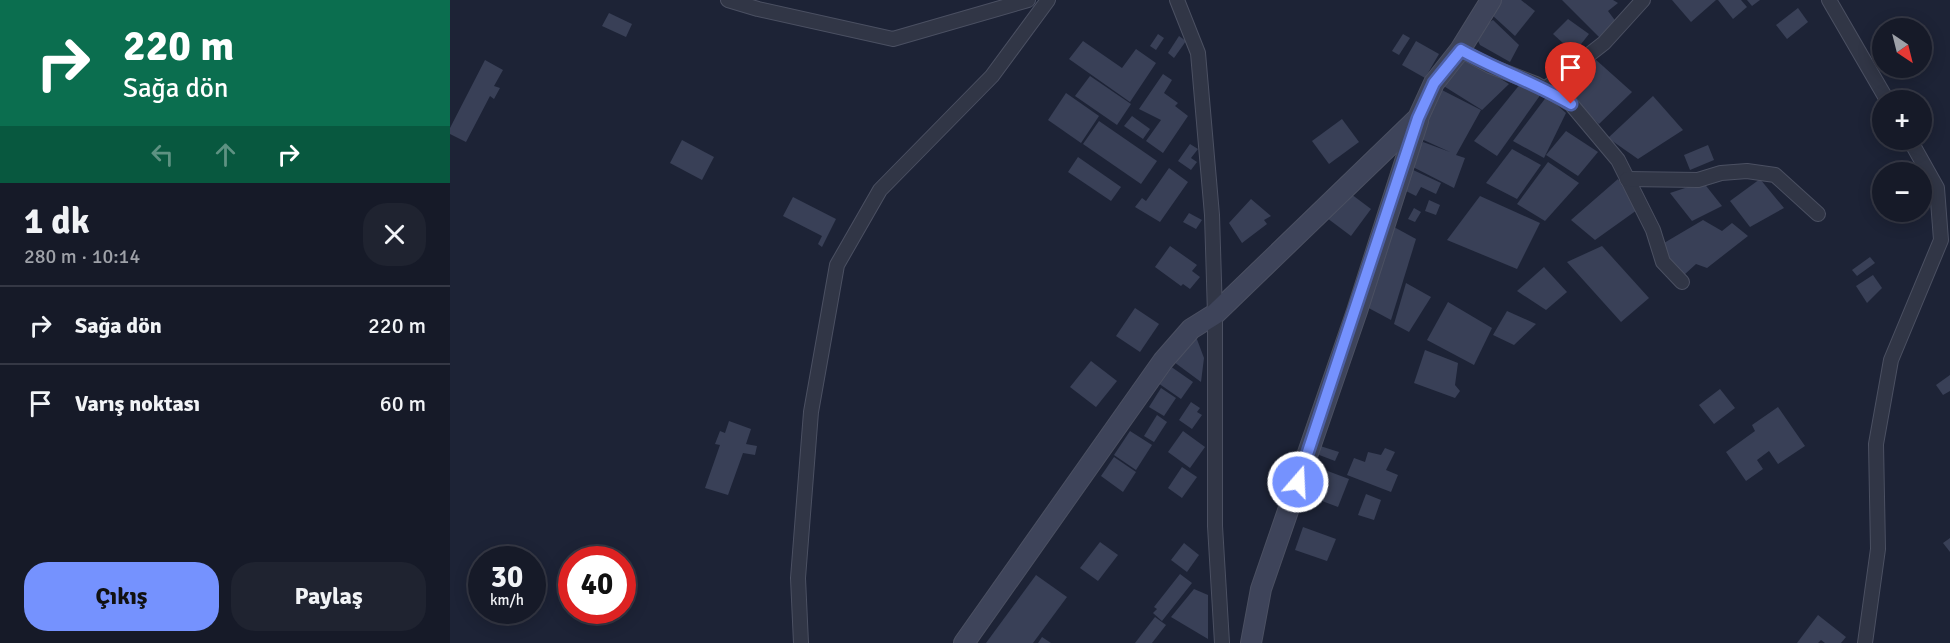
<!DOCTYPE html>
<html lang="tr">
<head>
<meta charset="utf-8">
<style>
  body { margin:0; font-family:Signika,sans-serif; background:#1f2330; color:#f1f3f6; height:100vh; display:flex; flex-direction:column; font-size:22px; white-space:nowrap }
  * { box-sizing:border-box; margin:0 }
  p { font-size:20px; color:#9ea1a8 }
  .icon { flex:none; width:33px; height:33px; fill:none; stroke:currentColor; stroke-width:2; stroke-linecap:round; stroke-linejoin:round }
  .map { position:relative; flex:1; overflow:hidden }
  .details { display:flex; flex-direction:column; background:#161a28; width:450px }
  .details>* { flex:none }
  .guide { background:#0b6e4f; color:#fff; overflow:hidden }
  .needle { width:39px; rotate:145deg }
  .fabs { position:absolute; left:1422px; top:18px; display:grid; gap:12px }
  .fabs a { display:grid; place-items:center; width:60px; height:60px; border-radius:50%; background:#161a28; box-shadow:0 3px 15px #0003,0 0 0 2px #353845; font-size:30px }
  .speed { position:absolute; left:18px; top:546px; display:flex; gap:12px; font-size:30px; font-weight:700; text-align:center }
  .speed>* { display:grid; place-content:center; width:78px; height:78px; border-radius:50%; background:#161a28; box-shadow:0 3px 15px #0003,0 0 0 2px #353845; line-height:1 }
  .speed small { font-size:15px; font-weight:400 }
  .speed .limit { border:9px solid #d22; background:#fff; color:#111 }
  .pin { position:absolute; display:grid; place-items:center; width:51px; height:51px; color:#fff; margin:-62px -26px; border-radius:50% 50% 50% 0; rotate:-45deg; box-shadow:0 0 6px #0007 }
  .pin .icon { rotate:45deg }
  .me { position:absolute; width:66px; margin:-33px; rotate:19deg; stroke-linejoin:round; filter:drop-shadow(0 0 4px #0008) }
  .turn { display:flex; align-items:center; gap:21px; height:126px; padding:0 24px; font-size:27px }
  .turn .icon { width:78px; height:78px; stroke-width:2.5 }
  .turn b { display:block; font-size:42px; line-height:51px }
  .lanes { display:flex; align-items:center; height:57px; padding:0 24px; background:#0003; justify-content:center; gap:30px; direction:ltr }
  .lanes .off { opacity:.35 }
  .round { display:grid; place-items:center; flex:none; width:63px; height:63px; border-radius:24px; background:#1f2330 }
  .overview { display:flex; align-items:center; justify-content:space-between; height:102px; padding:0 24px }
  h1 { font-size:36px; font-weight:700; line-height:45px }
  .cta { display:flex; gap:12px; margin-top:auto; padding:12px 24px }
  .cta a { flex:1; height:69px; border-radius:24px; background:#7592fe; color:#111; font-size:24px; font-weight:700; line-height:69px; text-align:center }
  .cta a+a { background:#1f2330; color:#f1f3f6 }
  ul { padding:0; list-style:none }
  li { display:flex; align-items:center; gap:18px; height:78px; padding:0 24px; border-top:2px solid #353845 }
  li div { flex:1 }
  li b { display:block; font-size:22px }
  li em { font-style:normal }
  main { display:flex; flex:1; min-height:0 }
  .map>svg:first-child { display:block }
  .building { fill:#394057 }
  .lines { fill:none; stroke-linecap:round; stroke-linejoin:round }
  .street-casing { stroke:#4b5062; stroke-width:16 }
  .secondary-casing { stroke:#4b5062; stroke-width:22 }
  .street { stroke:#313646; stroke-width:14 }
  .secondary { stroke:#3e445a; stroke-width:20 }
  .route-casing { stroke:#4c5fa5; stroke-width:15 }
  .route { stroke:#7592fe; stroke-width:10 }
</style>
</head>
<body>
<main>
<section class="details">
<div class="guide">
<div class="turn"><svg class="icon" aria-label="right" viewBox="0 0 24 24"><path d="M7 20v-9h11M14 6l5 5-5 5"/></svg><div><b>220 m</b>Sağa dön</div></div>
<div class="lanes"><svg class="icon off" aria-label="left" viewBox="0 0 24 24"><path d="M17 20v-9H6M10 6l-5 5 5 5"/></svg><svg class="icon off" aria-label="ahead" viewBox="0 0 24 24"><path d="M12 20V5M6 11l6-6 6 6"/></svg><svg class="icon" aria-label="right" viewBox="0 0 24 24"><path d="M7 20v-9h11M14 6l5 5-5 5"/></svg></div>
</div>
<div class="overview"><div><h1>1 dk</h1><p>280 m · 10:14</p></div><a class="round"><svg class="icon" aria-label="close" viewBox="0 0 24 24"><path d="M6 6l12 12M18 6L6 18"/></svg></a></div>
<ul>
<li><svg class="icon" aria-label="right" viewBox="0 0 24 24"><path d="M7 20v-9h11M14 6l5 5-5 5"/></svg><div><b>Sağa dön</b></div><em>220 m</em></li>
<li><svg class="icon" aria-label="arrive" viewBox="0 0 24 24"><path d="M6 21V4h12l-3 4 3 4H6"/></svg><div><b>Varış noktası</b></div><em>60 m</em></li>
</ul>
<div class="cta"><a>Çıkış</a><a>Paylaş</a></div>
</section>
<div class="map">
<svg width="1500" height="643" viewBox="0 0 1500 643">
  <rect width="100%" height="100%" fill="#1d2336"/>
  <g class="building">
    <polygon points="1052,0 1071,0 1085,11 1065,36 1042,15"/>
    <polygon points="1112,0 1163,0 1168,3 1158,11 1167,23 1150,38"/>
    <polygon points="1222,0 1266,0 1241,22"/>
    <polygon points="1268,0 1291,0 1297,7 1283,19"/>
    <polygon points="1297,0 1310,0 1302,6"/>
    <polygon points="1348,8 1358,22 1337,39 1326,25"/>
    <polygon points="159,13 182,24 176,37 152,26"/>
    <polygon points="1118,19 1139,34 1124,53 1103,34"/>
    <polygon points="1043,20 1069,45 1060,62 1030,45 1026,37 1031,27"/>
    <polygon points="708,34 714,38 706,50 700,46"/>
    <polygon points="953,34 960,38 949,55 942,51"/>
    <polygon points="729,36 736,41 724,58 718,53"/>
    <polygon points="633,41 672,68 686,49 706,63 680,102 619,59"/>
    <polygon points="966,41 989,54 975,78 952,65"/>
    <polygon points="1012,55 1059,84 1032,110 992,85"/>
    <polygon points="1145,59 1182,92 1149,124 1106,85"/>
    <polygon points="35,60 53,70 44,86 50,88 44,99 40,96 16,142 0,134 0,128"/>
    <polygon points="713,74 722,80 714,93 728,103 725,106 738,116 713,153 696,141 711,120 689,109"/>
    <polygon points="640,76 681,104 667,125 625,96"/>
    <polygon points="1071,83 1091,94 1047,156 1024,141"/>
    <polygon points="990,89 1031,110 1006,155 1015,158 1004,188 959,165 973,142 1000,152 967,137"/>
    <polygon points="616,93 649,116 631,143 598,120"/>
    <polygon points="1097,96 1116,113 1094,158 1063,141"/>
    <polygon points="1203,96 1233,130 1188,159 1158,138"/>
    <polygon points="682,116 700,129 693,139 674,126"/>
    <polygon points="892,119 909,142 879,164 862,141"/>
    <polygon points="649,121 707,161 691,184 633,144"/>
    <polygon points="1116,131 1148,152 1128,176 1096,155"/>
    <polygon points="232,140 264,157 252,180 220,163"/>
    <polygon points="740,144 748,149 741,158 747,162 741,170 728,161"/>
    <polygon points="1258,145 1264,160 1240,170 1234,155"/>
    <polygon points="1062,149 1091,165 1067,199 1036,183"/>
    <polygon points="628,157 671,187 661,201 618,172"/>
    <polygon points="1098,162 1129,183 1095,221 1067,204"/>
    <polygon points="719,168 738,182 710,222 685,207 692,198 696,201"/>
    <polygon points="961,169 991,183 986,194 971,187 966,196 952,189"/>
    <polygon points="1168,179 1187,210 1145,240 1121,220"/>
    <polygon points="1310,179 1334,208 1300,227 1280,201"/>
    <polygon points="1253,182 1272,206 1242,221 1220,193"/>
    <polygon points="897,191 921,209 901,236 877,218"/>
    <polygon points="1030,196 1090,223 1067,269 997,240"/>
    <polygon points="343,197 386,219 372,247 368,244 372,236 333,216"/>
    <polygon points="801,199 821,216 814,220 817,224 792,243 779,223"/>
    <polygon points="979,200 990,205 986,215 975,211"/>
    <polygon points="964,208 971,212 965,222 958,219"/>
    <polygon points="739,213 752,220 746,229 733,222"/>
    <polygon points="1253,220 1272,231 1282,223 1298,236 1257,268 1246,264 1234,275 1218,262 1214,243"/>
    <polygon points="944,227 966,239 941,320 913,305"/>
    <polygon points="720,246 747,265 742,271 750,277 740,289 733,284 731,286 705,267"/>
    <polygon points="1152,246 1199,298 1171,322 1117,262"/>
    <polygon points="1420,257 1425,263 1407,276 1402,270"/>
    <polygon points="1094,267 1117,292 1096,310 1067,291"/>
    <polygon points="1423,275 1432,288 1417,303 1406,286"/>
    <polygon points="956,283 981,297 959,332 944,324"/>
    <polygon points="998,302 1042,328 1024,365 977,340"/>
    <polygon points="685,308 709,324 690,352 666,336"/>
    <polygon points="1057,311 1086,324 1064,345 1043,335"/>
    <polygon points="745,334 754,358 751,382 724,362"/>
    <polygon points="975,350 1008,363 1005,385 1010,391 1005,398 964,383"/>
    <polygon points="641,361 667,381 646,407 620,387"/>
    <polygon points="720,366 743,382 731,399 708,383"/>
    <polygon points="1500,375 1500,391 1493,395 1486,385"/>
    <polygon points="711,388 726,398 714,416 699,407"/>
    <polygon points="1270,389 1285,408 1264,424 1249,405"/>
    <polygon points="741,402 750,408 747,412 752,415 742,429 729,420"/>
    <polygon points="1328,407 1355,446 1328,464 1319,451 1307,460 1313,469 1296,481 1276,452 1305,431 1302,425"/>
    <polygon points="707,415 717,422 704,442 694,436"/>
    <polygon points="279,421 301,429 296,444 307,446 305,455 293,453 278,495 255,488 270,445 265,444 270,431 275,433"/>
    <polygon points="680,431 702,445 686,470 664,455"/>
    <polygon points="733,431 755,447 740,468 718,452"/>
    <polygon points="867,445 889,452 885,461 864,453"/>
    <polygon points="935,448 945,452 936,470 948,475 941,492 897,475 904,458 915,462 918,452 931,455"/>
    <polygon points="664,457 686,472 673,492 651,476"/>
    <polygon points="732,467 747,477 732,498 718,488"/>
    <polygon points="867,467 899,479 888,507 856,495"/>
    <polygon points="916,494 931,500 924,520 908,515"/>
    <polygon points="853,527 886,539 877,561 845,550"/>
    <polygon points="1500,538 1500,552 1493,543"/>
    <polygon points="650,542 668,555 648,581 630,568"/>
    <polygon points="734,543 749,555 737,572 721,560"/>
    <polygon points="730,574 742,583 712,621 703,613 707,609 704,607"/>
    <polygon points="586,575 617,597 583,643 536,643"/>
    <polygon points="744,589 758,595 758,639 721,617"/>
    <polygon points="1368,615 1396,637 1391,643 1375,643 1371,640 1368,643 1347,643"/>
    <polygon points="705,617 716,625 702,643 685,643"/>
    <polygon points="592,637 601,643 588,643"/>
  </g>
  <g class="lines">
    <defs>
      <g id="street">
        <polyline points="278,0 308,9 443,39 578,0"/>
        <polyline points="727,0 748,53 762,215 765,314 765,526 772,643"/>
        <polyline points="1379,0 1437,100"/>
        <polyline points="1010,50 1040,66 1086,84 1121,104 1168,160 1203,230 1213,262 1232,282"/>
        <polyline points="1095,89 1154,43 1193,0"/>
        <polyline points="1177,179 1248,180 1271,173 1297,171 1325,175 1368,214"/>
        <polyline points="351,643 348,578 361,412 387,265 430,190 542,76 598,0"/>
        <polyline points="1415,643 1428,549 1426,444 1441,360 1491,240 1487,188 1460,140"/>
      </g>
      <g id="secondary">
        <polyline points="514,643 713,361 741,329 765,314 968,118 984,83 1010,50 1041,0"/>
        <polyline points="801,643 811,589 907,311 968,121"/>
      </g>
    </defs>
    <use href="#street" class="street-casing"/>
    <use href="#secondary" class="secondary-casing"/>
    <use href="#street" class="street"/>
    <use href="#secondary" class="secondary"/>
  </g>
  <g class="lines">
    <defs>
      <path id="route" d="M848 482 968 118 984 83 1011 50C1047 70 1085 83 1121 104"/>
    </defs>
    <use href="#route" class="route-casing"/>
    <use href="#route" class="route"/>
  </g>
</svg>
<div class="fabs">
<a><svg class="needle" viewBox="-14 -14 28 28"><path d="M0-13l5 13h-10z" fill="#e53935"/><path d="M0 13l5-13h-10z" fill="#9ea1a8"/></svg></a>
<a>+</a>
<a>−</a>
</div>
<div class="speed"><div>30<small>km/h</small></div><div class="limit">40</div></div>
<div class="pin" style="left:1121px;top:104px;background:#d93025"><svg class="icon" aria-label="arrive" viewBox="0 0 24 24"><path d="M6 21V4h12l-3 4 3 4H6"/></svg></div>
<svg class="me" style="left:848px;top:482px" viewBox="-20 -20 40 40"><circle r="17" fill="#7592fe" stroke="#fff" stroke-width="3"/><path d="M0-11L8 9 0 5-8 9z" fill="#fff"/></svg>
</div>
</main>
</body>
</html>
